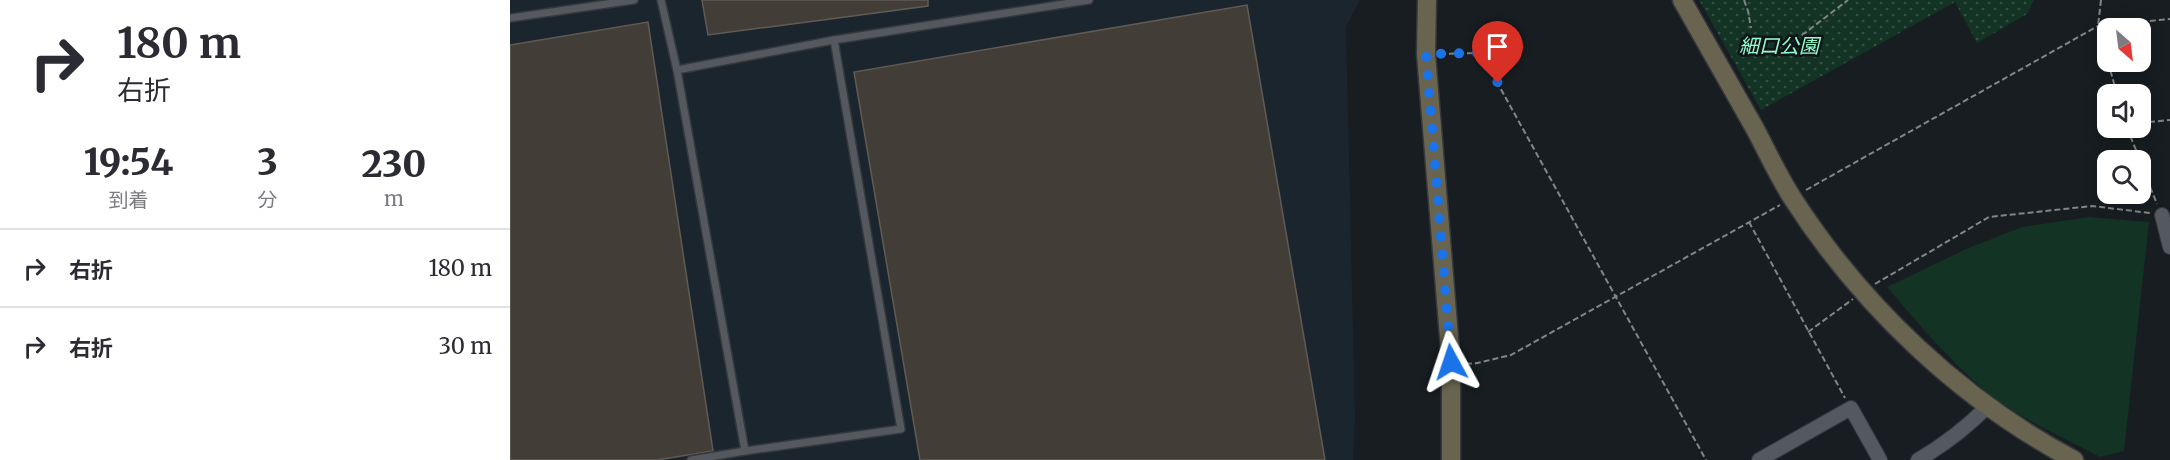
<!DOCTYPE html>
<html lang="ja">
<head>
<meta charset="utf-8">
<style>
  body { margin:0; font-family:Merriweather,"Noto Sans JP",serif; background:#f7f7f7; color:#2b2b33; height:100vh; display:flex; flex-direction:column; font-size:22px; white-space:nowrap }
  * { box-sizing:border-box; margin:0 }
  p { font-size:20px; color:#7c7c81 }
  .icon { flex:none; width:33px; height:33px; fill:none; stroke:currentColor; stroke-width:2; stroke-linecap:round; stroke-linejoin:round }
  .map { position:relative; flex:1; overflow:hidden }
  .sheet { display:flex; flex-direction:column; background:#fff; width:510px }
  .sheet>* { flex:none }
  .hud { background:#fff; color:#2b2b33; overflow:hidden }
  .needle { width:39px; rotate:152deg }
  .controls { position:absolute; left:1587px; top:18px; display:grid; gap:12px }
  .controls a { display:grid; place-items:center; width:54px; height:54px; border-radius:12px; background:#fff; box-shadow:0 3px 15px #0003; font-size:30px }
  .pin { position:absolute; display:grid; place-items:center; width:51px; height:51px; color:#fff; margin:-62px -26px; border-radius:50% 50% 50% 0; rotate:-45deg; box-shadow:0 0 6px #0007 }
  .pin .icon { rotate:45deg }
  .me { position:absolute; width:66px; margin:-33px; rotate:355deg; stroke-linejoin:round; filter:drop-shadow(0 0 4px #0008) }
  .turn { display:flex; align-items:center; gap:21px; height:126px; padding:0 18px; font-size:27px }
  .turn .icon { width:78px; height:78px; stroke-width:2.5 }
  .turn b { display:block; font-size:42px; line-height:51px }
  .eta { display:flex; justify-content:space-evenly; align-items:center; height:102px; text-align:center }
  .eta b { font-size:36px; font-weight:800; line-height:42px }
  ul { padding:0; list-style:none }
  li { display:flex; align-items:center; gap:18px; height:78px; padding:0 18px; border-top:2px solid #e1e1e2 }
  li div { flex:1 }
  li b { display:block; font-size:22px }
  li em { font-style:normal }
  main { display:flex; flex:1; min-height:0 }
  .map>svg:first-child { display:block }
  .built { fill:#1b252e }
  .green { fill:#133325 }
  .park { fill:url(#park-dots) }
  .building { fill:#433d38; stroke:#615b56; stroke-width:1.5 }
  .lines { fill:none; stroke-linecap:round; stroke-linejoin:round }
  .lane-casing { stroke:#35383c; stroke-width:10 }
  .street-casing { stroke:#35383c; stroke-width:16 }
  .secondary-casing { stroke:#35383c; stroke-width:21 }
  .path { stroke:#818689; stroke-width:2; stroke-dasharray:6 3; stroke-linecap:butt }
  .lane { stroke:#53595f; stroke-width:7 }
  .street { stroke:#53595f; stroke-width:14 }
  .secondary { stroke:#696450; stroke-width:18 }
  .route { stroke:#1a73e8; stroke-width:10; stroke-dasharray:0 18 }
  .labels { text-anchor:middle; stroke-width:5; stroke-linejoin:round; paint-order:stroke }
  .park-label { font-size:20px; font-style:italic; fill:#94fbcc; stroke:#0f1418 }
</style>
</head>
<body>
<main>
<section class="sheet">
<div class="hud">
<div class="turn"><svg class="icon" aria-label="right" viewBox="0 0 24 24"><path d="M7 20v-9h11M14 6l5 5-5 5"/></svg><div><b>180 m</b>右折</div></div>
</div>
<div class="eta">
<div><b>19:54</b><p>到着</p></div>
<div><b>3</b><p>分</p></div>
<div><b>230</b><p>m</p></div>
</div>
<ul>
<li><svg class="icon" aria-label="right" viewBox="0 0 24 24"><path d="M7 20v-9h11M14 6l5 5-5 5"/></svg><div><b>右折</b></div><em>180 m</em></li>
<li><svg class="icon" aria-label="right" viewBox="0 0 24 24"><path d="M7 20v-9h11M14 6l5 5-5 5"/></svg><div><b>右折</b></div><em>30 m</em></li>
</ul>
</section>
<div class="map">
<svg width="1660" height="460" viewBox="0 0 1660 460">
  <defs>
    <pattern id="park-dots" width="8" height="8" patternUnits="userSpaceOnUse" patternTransform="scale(1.5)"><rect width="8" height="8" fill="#133325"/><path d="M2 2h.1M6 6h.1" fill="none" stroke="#355045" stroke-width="1.8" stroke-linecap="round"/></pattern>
  </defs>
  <rect width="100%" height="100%" fill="#171d21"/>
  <polygon class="built" points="0,0 850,0 836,27 845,417 843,460 0,460"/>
  <path class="green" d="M1579 217 1639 222 1614 451 1590 457C1552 437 1504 416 1472 388 1437 358 1407 322 1377 287L1456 249 1512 227Z"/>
  <polygon class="park" points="1189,0 1524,0 1517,14 1467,43 1445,2 1251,110"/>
  <g class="building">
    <polygon points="192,0 418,0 418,6 198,35"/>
    <polygon points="737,5 815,460 410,460 344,72"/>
    <polygon points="138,22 203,451 147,460 0,460 0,45"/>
  </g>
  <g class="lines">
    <defs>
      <g id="lane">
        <polyline points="151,0 167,70 235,451"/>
        <polyline points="0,18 124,0"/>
        <polyline points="167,70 324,40 579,0"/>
        <polyline points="181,460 235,451 391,429 324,40"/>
      </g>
      <g id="street">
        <polyline points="1652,215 1660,247"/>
        <polyline points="1249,460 1341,408 1370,460"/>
        <path d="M1408 460C1434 445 1457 427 1478 406"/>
      </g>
      <g id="secondary">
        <polyline points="917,0 916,54 941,362 941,460"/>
        <path d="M1172 0C1196 42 1220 84 1244 127 1257 151 1268 176 1283 199 1352 306 1451 400 1564 460"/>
      </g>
    </defs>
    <use href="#lane" class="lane-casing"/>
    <use href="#street" class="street-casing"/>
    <use href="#secondary" class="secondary-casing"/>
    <g class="path">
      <polyline points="1234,0 1238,11 1241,28"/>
      <polyline points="1591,0 1588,26 1598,60"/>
      <polyline points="1268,48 1291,36 1338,0"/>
      <polyline points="930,54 968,53 977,64 1196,460"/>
      <polyline points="1598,62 1607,94"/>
      <polyline points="1630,123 1660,120"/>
      <polyline points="1617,128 1630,160"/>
      <polyline points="1630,162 1647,204"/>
      <polyline points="1296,190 1588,26 1660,19"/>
      <polyline points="1239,222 1335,398"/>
      <polyline points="1365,284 1479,217 1582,206 1640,213"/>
      <polyline points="1298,332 1343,299"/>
      <polyline points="956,363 963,364 1001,355 1270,205"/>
    </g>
    <use href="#lane" class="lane"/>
    <use href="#street" class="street"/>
    <use href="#secondary" class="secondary"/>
  </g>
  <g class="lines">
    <polyline class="route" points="941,362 916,54 968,53 977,64 988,83"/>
  </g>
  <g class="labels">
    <g class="park-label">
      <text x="1269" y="53">細口公園</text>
    </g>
  </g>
</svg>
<div class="controls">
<a><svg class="needle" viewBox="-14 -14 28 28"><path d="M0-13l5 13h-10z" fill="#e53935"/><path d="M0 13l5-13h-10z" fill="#7c7c81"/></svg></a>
<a><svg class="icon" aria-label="sound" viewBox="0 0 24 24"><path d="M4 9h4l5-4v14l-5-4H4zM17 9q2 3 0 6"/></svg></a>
<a><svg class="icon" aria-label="search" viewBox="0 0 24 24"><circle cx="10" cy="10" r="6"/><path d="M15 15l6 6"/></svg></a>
</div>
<div class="pin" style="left:988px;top:83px;background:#d93025"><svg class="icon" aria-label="arrive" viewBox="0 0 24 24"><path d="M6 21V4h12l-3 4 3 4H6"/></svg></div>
<svg class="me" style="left:941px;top:362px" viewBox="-20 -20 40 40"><path d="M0-17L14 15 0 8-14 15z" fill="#1a73e8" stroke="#fff" stroke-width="4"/></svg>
</div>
</main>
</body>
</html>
